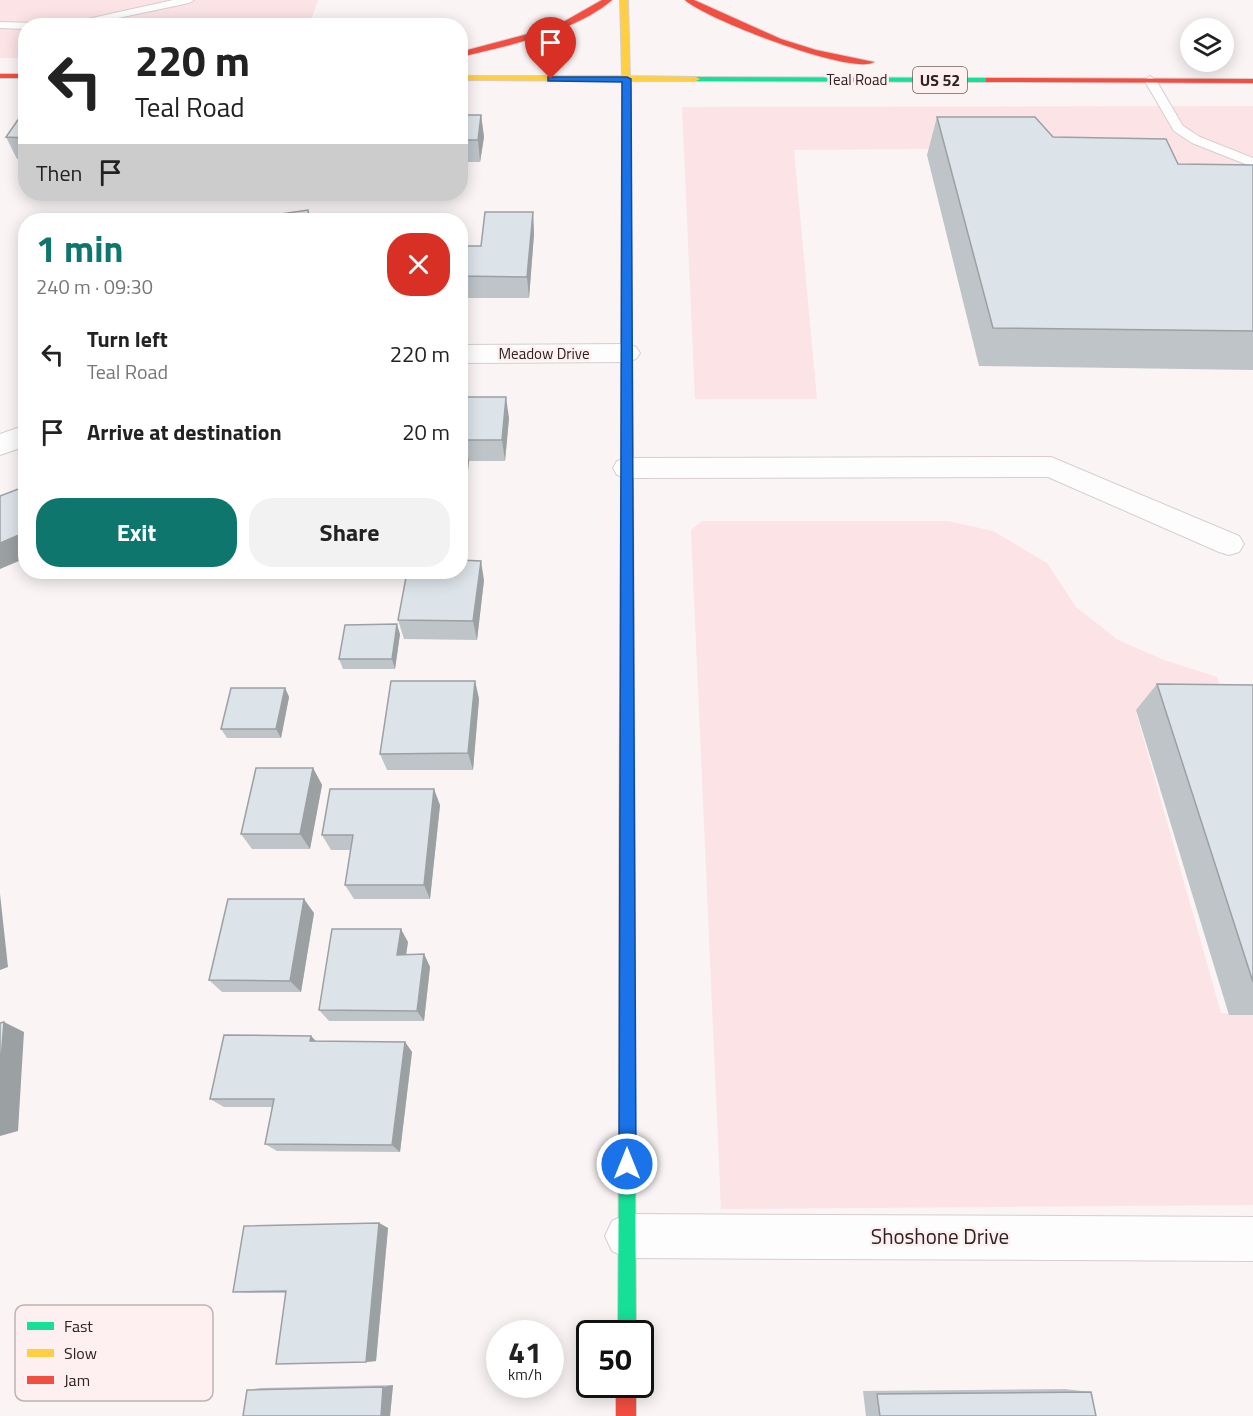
<!DOCTYPE html>
<html lang="en">
<head>
<meta charset="utf-8">
<style>
  body { margin:0; font-family:"Titillium Web",sans-serif; background:#f2f2f2; color:#222; height:100vh; display:flex; flex-direction:column; font-size:22px; white-space:nowrap }
  * { box-sizing:border-box; margin:0 }
  p { font-size:20px; color:#767676 }
  .icon { flex:none; width:33px; height:33px; fill:none; stroke:currentColor; stroke-width:2; stroke-linecap:round; stroke-linejoin:round }
  .map { position:relative; flex:1; overflow:hidden }
  .sheet { position:absolute; left:18px; top:213px; width:450px; height:366px; display:flex; flex-direction:column; background:#fff; border-radius:24px; box-shadow:0 3px 15px #0003 }
  .sheet>* { flex:none }
  .hud { position:absolute; left:18px; top:18px; width:450px; height:183px; border-radius:24px; box-shadow:0 3px 15px #0003; background:#fff; color:#222; overflow:hidden }
  .tools { position:absolute; left:1180px; top:18px; display:grid; gap:12px }
  .tools a { display:grid; place-items:center; width:54px; height:54px; border-radius:50%; background:#fff; box-shadow:0 3px 15px #0003; font-size:30px }
  .speed { position:absolute; left:486px; top:1320px; display:flex; gap:12px; font-size:30px; font-weight:700; text-align:center }
  .speed>* { display:grid; place-content:center; width:78px; height:78px; border-radius:50%; background:#fff; box-shadow:0 3px 15px #0003; line-height:1 }
  .speed small { font-size:15px; font-weight:400 }
  .speed .limit { border:3px solid #111; border-radius:9px; background:#fff; color:#111 }
  .pin { position:absolute; display:grid; place-items:center; width:51px; height:51px; color:#fff; margin:-62px -26px; border-radius:50% 50% 50% 0; rotate:-45deg; box-shadow:0 0 6px #0007 }
  .pin .icon { rotate:45deg }
  .me { position:absolute; width:66px; margin:-33px; rotate:0deg; stroke-linejoin:round; filter:drop-shadow(0 0 4px #0008) }
  .turn { display:flex; align-items:center; gap:21px; height:126px; padding:0 18px; font-size:27px }
  .turn .icon { width:78px; height:78px; stroke-width:2.5 }
  .turn b { display:block; font-size:42px; line-height:51px }
  .then { display:flex; align-items:center; height:57px; padding:0 18px; background:#0003; gap:12px; font-size:22px }
  .round { display:grid; place-items:center; flex:none; width:63px; height:63px; border-radius:24px; background:#f2f2f2 }
  .overview { display:flex; align-items:center; justify-content:space-between; height:102px; padding:0 18px }
  h1 { font-size:36px; font-weight:700; line-height:45px; color:#0f766e }
  .cta { display:flex; gap:12px; margin-top:auto; padding:12px 18px }
  .cta a { flex:1; height:69px; border-radius:24px; background:#0f766e; color:#fff; font-size:24px; font-weight:700; line-height:69px; text-align:center }
  .cta a+a { background:#f2f2f2; color:#222 }
  ul { padding:0; list-style:none }
  li { display:flex; align-items:center; gap:18px; height:78px; padding:0 18px }
  li div { flex:1 }
  li b { display:block; font-size:22px }
  li em { font-style:normal }
  .map>svg:first-child { display:block }
  .green { fill:#fce3e5 }
  .lines { fill:none; stroke-linecap:round; stroke-linejoin:round }
  .lane-casing { stroke:#d6cece; stroke-width:2 }
  .street-casing { stroke:#d6cece; stroke-width:2 }
  .fast-casing { stroke:#d6cece; stroke-width:2 }
  .slow-casing { stroke:#d6cece; stroke-width:2 }
  .jam-casing { stroke:#d6cece; stroke-width:2 }
  .lane { fill:#fefdfd; fill-rule:evenodd }
  .street { fill:#fefdfd; fill-rule:evenodd }
  .fast { fill:#16e098; fill-rule:evenodd }
  .slow { fill:#ffcf43; fill-rule:evenodd }
  .jam { fill:#f24e42; fill-rule:evenodd }
  .wall { fill:#bec4c8 }
  .shaded-wall { fill:#9ba0a3 }
  .building { fill:#dde4e9; stroke:#9ba0a3; stroke-width:1.5 }
  .route { fill:#1a73e8; stroke:#114b97; stroke-width:1.5 }
  .labels { text-anchor:middle; stroke-width:5; stroke-linejoin:round; paint-order:stroke }
  .far-street-label { font-size:15px; fill:#2e2223; stroke:#fef0f1 }
  .shield { fill:#fef0f1; stroke:#6c6061; stroke-width:1.5 }
  .shield-label { font-size:16px; font-weight:bold; fill:#2e2223 }
  .near-street-label { font-size:21px; fill:#2e2223; stroke:#fef0f1 }
  .key { fill:#fef0f1; stroke:#c0b2b3; stroke-width:1.5 }
  .key-label { font-size:16px; fill:#2e2223 }
</style>
</head>
<body>
<div class="map">
<svg width="1253" height="1416" viewBox="0 0 1253 1416">
  <rect width="100%" height="100%" fill="#faf4f4"/>
  <g class="green">
    <polygon points="0,0 318,0 309,25 26,26 25,58 0,58"/>
    <polygon points="1253,106 1253,188 1038,148 794,150 817,399 695,399 682,107"/>
    <polygon points="702,521 948,521 993,531 1047,563 1076,607 1118,640 1164,660 1217,677 1228,709 1136,712 1221,1013 1253,1015 1253,1205 721,1209 691,530"/>
  </g>
  <g class="lines">
    <defs>
      <g id="lane">
        <polygon points="173,0 194,0 189,3 80,26 56,26"/>
        <polygon points="0,22 35,23 40,26 26,26 26,29 0,28"/>
        <polygon points="1150,76 1156,80 1183,126 1200,137 1253,158 1253,167 1192,143 1174,131 1144,80"/>
      </g>
      <g id="street">
        <polygon points="627,344 636,347 640,353 636,359 627,362 460,363 460,345"/>
        <polygon points="26,425 26,446 0,455 0,434"/>
        <polygon points="1051,457 1239,536 1244,544 1239,552 1229,555 1219,552 1048,477 627,478 617,475 613,468 617,461 627,458"/>
        <polygon points="627,1214 1253,1217 1253,1261 627,1258 612,1251 605,1236 612,1221"/>
      </g>
      <g id="fast">
        <polygon points="693,77 989,78 993,80 989,82 696,81 692,79"/>
        <polygon points="627,482 633,486 635,891 632,896 627,898 622,896 619,891 621,486"/>
        <polygon points="627,1121 633,1123 635,1129 636,1334 618,1334 619,1129 621,1123"/>
      </g>
      <polygon id="slow" points="620,0 628,0 630,76 696,77 700,79 696,81 630,81 633,486 627,490 621,486 622,81 460,80 460,76 622,76"/>
      <g id="jam">
        <path d="M602 0H612C573 33 509 45 460 57V52L528 34 565 21Z"/>
        <path d="M685 0H694L781 39 816 50 874 62C852 76 706 19 685 0Z"/>
        <rect x="0" y="74" width="26" height="4"/>
        <polygon points="986,78 1253,79 1253,83 989,82 986,82"/>
        <polygon points="627,884 632,886 635,891 635,1129 633,1135 627,1137 621,1135 619,1129 619,891 622,886"/>
        <rect x="616" y="1384" width="20" height="32"/>
      </g>
    </defs>
    <use href="#lane" class="lane-casing"/>
    <use href="#street" class="street-casing"/>
    <use href="#fast" class="fast-casing"/>
    <use href="#slow" class="slow-casing"/>
    <use href="#jam" class="jam-casing"/>
    <use href="#lane" class="lane"/>
    <use href="#street" class="street"/>
    <use href="#fast" class="fast"/>
    <use href="#slow" class="slow"/>
    <use href="#jam" class="jam"/>
  </g>
  <g class="wall">
    <polygon points="460,115 481,115 484,137 480,162 460,162"/>
    <polygon points="937,117 1053,137 1178,164 1253,165 1253,370 979,366 927,155"/>
    <polygon points="6,137 26,138 26,159 17,159"/>
    <polygon points="65,194 128,194 126,198 67,197"/>
    <polygon points="533,212 534,234 529,298 460,298 460,246 481,246"/>
    <polygon points="460,397 509,418 505,461 469,461 465,499 460,499"/>
    <polygon points="484,580 477,640 404,639 398,620"/>
    <polygon points="400,634 395,669 343,669 339,659"/>
    <polygon points="475,681 479,699 473,770 387,770 380,754"/>
    <polygon points="1157,684 1253,685 1253,1015 1229,1015 1136,710"/>
    <polygon points="285,688 289,697 281,738 227,738 221,729"/>
    <polygon points="313,768 322,785 310,849 252,849 241,834"/>
    <polygon points="440,805 430,899 354,899 345,885 350,850 331,850 322,835"/>
    <polygon points="314,913 301,992 222,992 209,980"/>
    <polygon points="408,942 406,955 424,954 430,967 424,1021 329,1021 319,1010"/>
    <polygon points="317,1041 405,1042 412,1052 400,1152 277,1151 265,1144 272,1107 224,1107 210,1099"/>
    <polygon points="379,1223 388,1228 376,1361 366,1362 286,1293 248,1293 233,1292"/>
    <polygon points="393,1385 390,1416 247,1390 261,1388"/>
    <polygon points="1065,1389 1091,1392 1096,1416 866,1416 863,1391"/>
  </g>
  <g class="shaded-wall">
    <polygon points="481,115 484,137 480,162 478,140"/>
    <polygon points="533,212 534,234 529,298 527,277"/>
    <polygon points="506,397 509,418 505,461 502,440"/>
    <polygon points="465,440 469,461 465,499 461,479"/>
    <polygon points="26,532 26,558 0,569 0,543"/>
    <polygon points="481,561 484,580 477,640 473,621"/>
    <polygon points="397,624 400,634 395,669 392,659"/>
    <polygon points="475,681 479,699 473,770 468,753"/>
    <polygon points="285,688 289,697 281,738 276,729"/>
    <polygon points="313,768 322,785 310,849 300,834"/>
    <polygon points="434,789 440,805 430,899 424,885"/>
    <polygon points="0,894 8,967 0,970"/>
    <polygon points="304,899 314,913 301,992 290,981"/>
    <polygon points="401,929 408,942 404,967 397,955"/>
    <polygon points="424,954 430,967 424,1021 417,1011"/>
    <polygon points="4,1022 24,1032 18,1131 0,1136 0,1073"/>
    <polygon points="311,1036 321,1046 310,1041"/>
    <polygon points="405,1042 412,1052 400,1152 392,1145"/>
    <polygon points="379,1223 388,1228 376,1361 366,1362"/>
    <polygon points="393,1385 390,1416 381,1416 383,1387"/>
  </g>
  <g class="building">
    <polygon points="22,114 26,114 26,138 6,137"/>
    <polygon points="460,115 481,115 478,140 460,140"/>
    <polygon points="937,117 1035,117 1053,137 1166,139 1178,164 1253,165 1253,331 993,328"/>
    <polygon points="308,210 309,220 246,220 246,219"/>
    <polygon points="485,212 533,212 527,277 460,276 460,246 481,246"/>
    <polygon points="26,297 26,314 21,298"/>
    <polygon points="460,397 506,397 502,440 465,440 461,479"/>
    <polygon points="26,486 26,532 0,543 0,496"/>
    <polygon points="460,560 481,561 473,621 398,620 407,572 460,572"/>
    <polygon points="397,624 392,659 339,659 345,625"/>
    <polygon points="391,681 475,681 468,753 380,754"/>
    <polygon points="1157,684 1253,685 1253,982"/>
    <polygon points="231,688 285,688 276,729 221,729"/>
    <polygon points="256,768 313,768 300,834 241,834"/>
    <polygon points="330,789 434,789 424,885 345,885 353,835 322,835"/>
    <polygon points="228,899 304,899 290,981 209,980"/>
    <polygon points="332,929 401,929 397,955 424,954 417,1011 319,1010"/>
    <polygon points="4,1022 0,1073 0,1023"/>
    <polygon points="224,1035 311,1036 310,1041 405,1042 392,1145 265,1144 274,1099 210,1099"/>
    <polygon points="379,1223 366,1362 276,1364 286,1291 233,1292 244,1226"/>
    <polygon points="383,1387 381,1416 243,1416 247,1390"/>
    <polygon points="1091,1392 1096,1416 880,1416 877,1394"/>
  </g>
  <polygon class="route" points="548,77 627,77 631,79 636,1164 633,1170 627,1173 621,1170 619,1164 622,82 551,81 548,81"/>
  <g class="labels">
    <g class="far-street-label">
      <text x="857" y="85">Teal Road</text>
      <text x="544" y="359">Meadow Drive</text>
    </g>
    <rect class="shield" x="913" y="67" width="54" height="26" rx="4.5"/>
    <g class="shield-label">
      <text x="940" y="86">US 52</text>
    </g>
    <g class="near-street-label">
      <text x="940" y="1244">Shoshone Drive</text>
    </g>
  </g>
  <rect x="15" y="1305" width="198" height="96" rx="9" class="key"/>
  <rect x="27" y="1322" width="27" height="8" fill="#16e098"/>
  <rect x="27" y="1349" width="27" height="8" fill="#ffcf43"/>
  <rect x="27" y="1376" width="27" height="8" fill="#f24e42"/>
  <g class="key-label">
    <text x="64" y="1332">Fast</text>
    <text x="64" y="1359">Slow</text>
    <text x="64" y="1386">Jam</text>
  </g>
</svg>
<div class="tools">
<a><svg class="icon" aria-label="layers" viewBox="0 0 24 24"><path d="M12 4l9 5-9 5-9-5zM3 14l9 5 9-5"/></svg></a>
</div>
<div class="speed"><div>41<small>km/h</small></div><div class="limit">50</div></div>
<div class="pin" style="left:551px;top:79px;background:#d93025"><svg class="icon" aria-label="arrive" viewBox="0 0 24 24"><path d="M6 21V4h12l-3 4 3 4H6"/></svg></div>
<svg class="me" style="left:627px;top:1164px" viewBox="-20 -20 40 40"><circle r="17" fill="#1a73e8" stroke="#fff" stroke-width="3"/><path d="M0-11L8 9 0 5-8 9z" fill="#fff"/></svg>
<div class="hud">
<div class="turn"><svg class="icon" aria-label="left" viewBox="0 0 24 24"><path d="M17 20v-9H6M10 6l-5 5 5 5"/></svg><div><b>220 m</b>Teal Road</div></div>
<div class="then">Then<svg class="icon" aria-label="arrive" viewBox="0 0 24 24"><path d="M6 21V4h12l-3 4 3 4H6"/></svg></div>
</div>
<section class="sheet">
<div class="overview"><div><h1>1 min</h1><p>240 m · 09:30</p></div><a class="round" style="background:#d93025;color:#fff"><svg class="icon" aria-label="close" viewBox="0 0 24 24"><path d="M6 6l12 12M18 6L6 18"/></svg></a></div>
<ul>
<li><svg class="icon" aria-label="left" viewBox="0 0 24 24"><path d="M17 20v-9H6M10 6l-5 5 5 5"/></svg><div><b>Turn left</b><p>Teal Road</p></div><em>220 m</em></li>
<li><svg class="icon" aria-label="arrive" viewBox="0 0 24 24"><path d="M6 21V4h12l-3 4 3 4H6"/></svg><div><b>Arrive at destination</b></div><em>20 m</em></li>
</ul>
<div class="cta"><a>Exit</a><a>Share</a></div>
</section>
</div>
</body>
</html>
